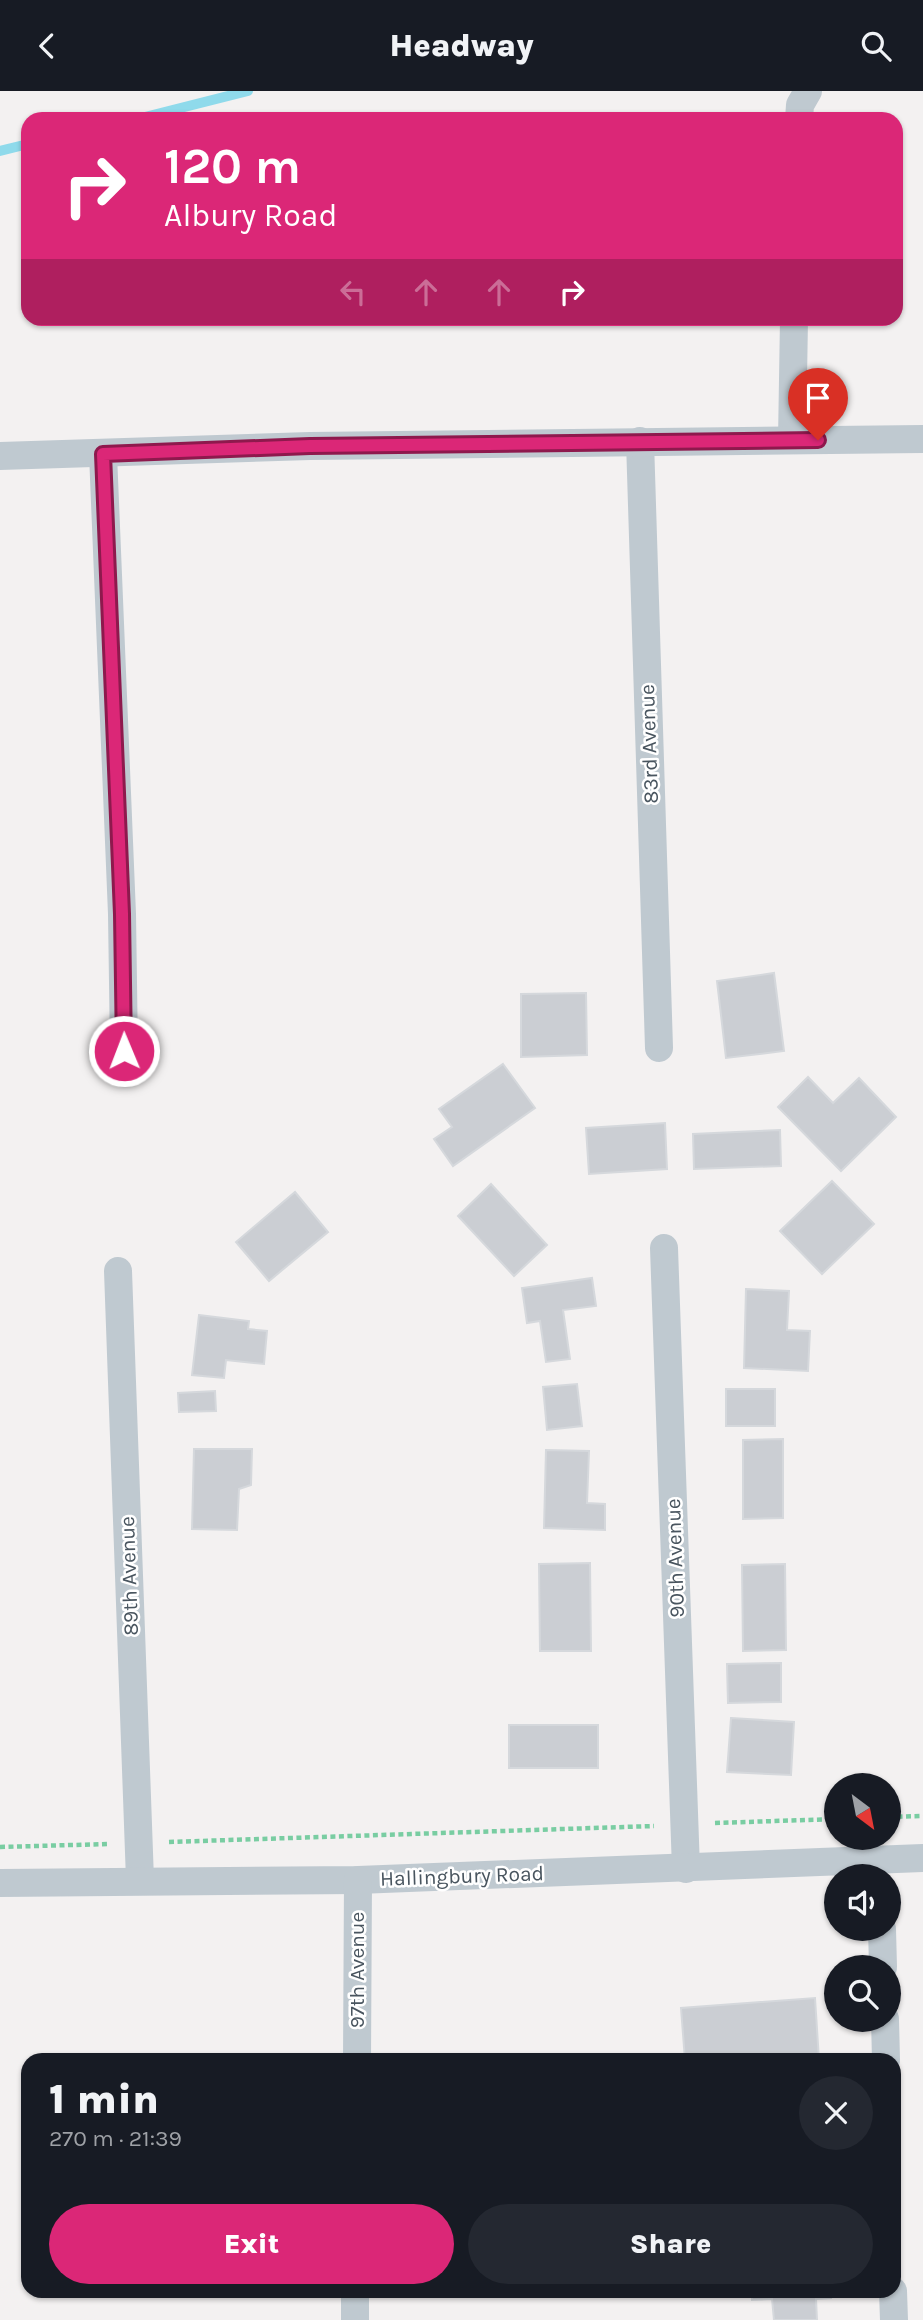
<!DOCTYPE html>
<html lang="en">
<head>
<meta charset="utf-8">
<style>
  body { margin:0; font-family:Karla,sans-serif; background:#242831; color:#f1f3f6; height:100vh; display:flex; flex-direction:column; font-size:26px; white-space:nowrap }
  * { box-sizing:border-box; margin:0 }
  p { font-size:23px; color:#9ea1a6 }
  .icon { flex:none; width:38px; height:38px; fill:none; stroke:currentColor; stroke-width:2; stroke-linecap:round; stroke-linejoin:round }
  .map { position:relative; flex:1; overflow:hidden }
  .panel { position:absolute; left:21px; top:1962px; width:880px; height:245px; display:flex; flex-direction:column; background:#171b24; border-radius:21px; box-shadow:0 2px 5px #0004 }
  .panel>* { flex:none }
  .hud { position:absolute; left:21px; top:21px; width:882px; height:214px; border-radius:21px; box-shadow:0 2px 5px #0004; background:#db2777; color:#fff; overflow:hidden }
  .needle { width:46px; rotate:148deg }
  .fabs { position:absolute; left:824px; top:1682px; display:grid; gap:14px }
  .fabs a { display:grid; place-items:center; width:77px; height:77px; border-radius:50%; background:#171b24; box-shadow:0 2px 5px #0004; font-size:35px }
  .pin { position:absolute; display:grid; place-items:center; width:60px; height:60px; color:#fff; margin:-72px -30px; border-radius:50% 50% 50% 0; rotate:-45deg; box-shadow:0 0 7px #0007 }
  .pin .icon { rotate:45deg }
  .me { position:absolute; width:77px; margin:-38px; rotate:359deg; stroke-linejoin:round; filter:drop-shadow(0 0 5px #0008) }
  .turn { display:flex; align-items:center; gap:24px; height:147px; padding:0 28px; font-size:32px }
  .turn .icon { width:91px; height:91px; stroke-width:2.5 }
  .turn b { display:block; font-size:49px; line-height:60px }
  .lanes { display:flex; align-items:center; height:66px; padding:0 28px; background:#0003; justify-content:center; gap:35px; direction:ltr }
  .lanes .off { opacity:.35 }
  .round { display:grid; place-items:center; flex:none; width:74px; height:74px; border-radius:37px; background:#242831 }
  .overview { display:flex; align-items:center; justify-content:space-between; height:119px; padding:0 28px }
  h1 { font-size:42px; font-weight:800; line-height:52px }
  .primary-button { display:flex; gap:14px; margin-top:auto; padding:14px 28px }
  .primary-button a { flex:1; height:80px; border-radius:42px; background:#db2777; color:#fff; font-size:28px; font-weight:800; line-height:80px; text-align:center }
  .primary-button a+a { background:#242831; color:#f1f3f6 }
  header { display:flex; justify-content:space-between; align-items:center; height:91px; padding:0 28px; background:#171b24; font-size:32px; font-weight:800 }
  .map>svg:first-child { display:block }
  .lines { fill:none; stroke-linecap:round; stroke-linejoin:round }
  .stream { stroke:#8fdaeb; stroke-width:10 }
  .building { fill:#cbced3; stroke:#d5d8dc; stroke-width:2 }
  .path { stroke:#79cda2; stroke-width:4.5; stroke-dasharray:5 3.5; stroke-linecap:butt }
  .minor { stroke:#bfc9d0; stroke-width:28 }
  .route-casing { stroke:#8e194d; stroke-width:18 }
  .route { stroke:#db2777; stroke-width:12 }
  .labels { text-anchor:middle; stroke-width:5; stroke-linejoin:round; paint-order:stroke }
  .street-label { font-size:21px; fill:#49555f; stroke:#fff }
</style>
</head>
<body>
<header><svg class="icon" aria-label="back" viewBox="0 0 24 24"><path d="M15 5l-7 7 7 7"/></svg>Headway<svg class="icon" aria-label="search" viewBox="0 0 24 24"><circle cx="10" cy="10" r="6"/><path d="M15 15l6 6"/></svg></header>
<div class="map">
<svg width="923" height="2229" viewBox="0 0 923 2229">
  <rect width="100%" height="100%" fill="#f3f1f1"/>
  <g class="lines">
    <g class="stream">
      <polyline points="137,28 248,0"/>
      <polyline points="0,60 28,53"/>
    </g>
  </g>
  <g class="building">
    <polygon points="774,882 784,960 726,967 717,890"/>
    <polygon points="586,902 587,964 521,966 521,903"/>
    <polygon points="503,973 535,1017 453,1075 434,1048 452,1036 439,1018"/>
    <polygon points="808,986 833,1012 859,987 896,1026 841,1080 778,1016"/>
    <polygon points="665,1032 667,1078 589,1083 586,1037"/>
    <polygon points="780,1039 781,1075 694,1078 693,1043"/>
    <polygon points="832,1090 874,1133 822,1183 780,1140"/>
    <polygon points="491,1093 547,1154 514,1185 458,1125"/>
    <polygon points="295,1101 328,1141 269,1190 236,1151"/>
    <polygon points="592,1187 596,1215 563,1219 570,1268 546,1271 540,1230 527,1232 522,1197"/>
    <polygon points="746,1198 789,1200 787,1239 810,1240 808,1280 744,1277"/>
    <polygon points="199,1224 249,1230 248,1238 267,1240 264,1273 226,1269 224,1287 192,1284"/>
    <polygon points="577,1293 582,1335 547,1339 543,1296"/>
    <rect x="726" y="1298" width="49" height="37"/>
    <polygon points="215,1300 216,1320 179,1321 178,1302"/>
    <polygon points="783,1348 783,1427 743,1428 743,1349"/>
    <polygon points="194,1358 252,1358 251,1394 239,1398 237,1439 192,1438"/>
    <polygon points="546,1359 589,1360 587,1412 605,1413 605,1439 544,1437"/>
    <polygon points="590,1472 591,1560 540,1560 539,1473"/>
    <polygon points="785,1473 786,1559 743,1560 742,1474"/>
    <polygon points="781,1572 781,1611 728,1612 727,1573"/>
    <polygon points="731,1627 794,1631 791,1684 727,1681"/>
    <rect x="509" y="1634" width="89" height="43"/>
    <polygon points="815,1907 819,1969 685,1969 681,1917"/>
    <polygon points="752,2200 830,2200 831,2207 816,2208 817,2229 774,2229 772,2208 752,2209"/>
  </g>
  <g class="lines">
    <g class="path">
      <polyline points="889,1726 923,1725"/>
      <polyline points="715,1732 836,1728"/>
      <polyline points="169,1751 654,1735"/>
      <polyline points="0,1756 108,1753"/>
    </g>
    <g class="minor">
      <polyline points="799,28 800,14 808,0"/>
      <polyline points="792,349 794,228"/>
      <polyline points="640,350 659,957"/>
      <polyline points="103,363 122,823 124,960"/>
      <polyline points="0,365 310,355 923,348"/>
      <polyline points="664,1157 686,1778"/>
      <polyline points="118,1180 140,1789"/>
      <polyline points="0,1792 358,1789 923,1767"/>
      <polyline points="882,1838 883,1876"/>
      <polyline points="885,1928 886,1969"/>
      <polyline points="357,1969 358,1789"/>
      <polyline points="893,2200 894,2229"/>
      <polyline points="355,2229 355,2200"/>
    </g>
  </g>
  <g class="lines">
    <defs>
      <polyline id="route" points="124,960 122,823 103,363 310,355 818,349"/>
    </defs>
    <use href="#route" class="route-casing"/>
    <use href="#route" class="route"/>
  </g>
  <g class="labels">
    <g class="street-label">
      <text transform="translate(649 653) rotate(-92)" y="7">83rd Avenue</text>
      <text transform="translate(675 1467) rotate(-92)" y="7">90th Avenue</text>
      <text transform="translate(129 1485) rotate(-92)" y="7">89th Avenue</text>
      <text transform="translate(462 1785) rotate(-2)" y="7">Hallingbury Road</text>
      <text transform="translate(357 1879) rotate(-90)" y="7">97th Avenue</text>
    </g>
  </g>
</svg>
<div class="fabs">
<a><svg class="needle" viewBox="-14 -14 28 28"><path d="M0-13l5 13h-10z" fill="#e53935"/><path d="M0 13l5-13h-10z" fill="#9ea1a6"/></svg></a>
<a><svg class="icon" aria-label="sound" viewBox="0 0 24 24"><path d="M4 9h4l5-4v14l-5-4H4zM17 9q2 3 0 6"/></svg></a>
<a><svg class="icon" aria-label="search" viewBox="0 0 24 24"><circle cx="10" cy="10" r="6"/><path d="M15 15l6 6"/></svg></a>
</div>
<div class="pin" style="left:818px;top:349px;background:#d93025"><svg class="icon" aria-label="arrive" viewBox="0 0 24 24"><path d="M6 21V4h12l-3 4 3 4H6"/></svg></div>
<svg class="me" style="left:124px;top:960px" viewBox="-20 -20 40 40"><circle r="17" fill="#db2777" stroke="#fff" stroke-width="3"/><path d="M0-11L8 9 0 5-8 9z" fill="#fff"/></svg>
<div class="hud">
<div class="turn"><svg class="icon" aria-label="right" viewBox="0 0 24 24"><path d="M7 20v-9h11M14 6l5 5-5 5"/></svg><div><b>120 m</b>Albury Road</div></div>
<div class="lanes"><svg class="icon off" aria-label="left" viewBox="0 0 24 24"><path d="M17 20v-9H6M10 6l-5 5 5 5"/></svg><svg class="icon off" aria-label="ahead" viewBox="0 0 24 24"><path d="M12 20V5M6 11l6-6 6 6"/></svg><svg class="icon off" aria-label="ahead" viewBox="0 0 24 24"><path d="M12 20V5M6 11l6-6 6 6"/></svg><svg class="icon" aria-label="right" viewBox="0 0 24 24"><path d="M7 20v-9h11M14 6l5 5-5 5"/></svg></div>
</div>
<section class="panel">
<div class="overview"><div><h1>1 min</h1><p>270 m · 21:39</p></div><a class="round"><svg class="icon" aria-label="close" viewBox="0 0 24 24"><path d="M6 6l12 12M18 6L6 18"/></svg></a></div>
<div class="primary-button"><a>Exit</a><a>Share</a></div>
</section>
</div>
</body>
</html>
